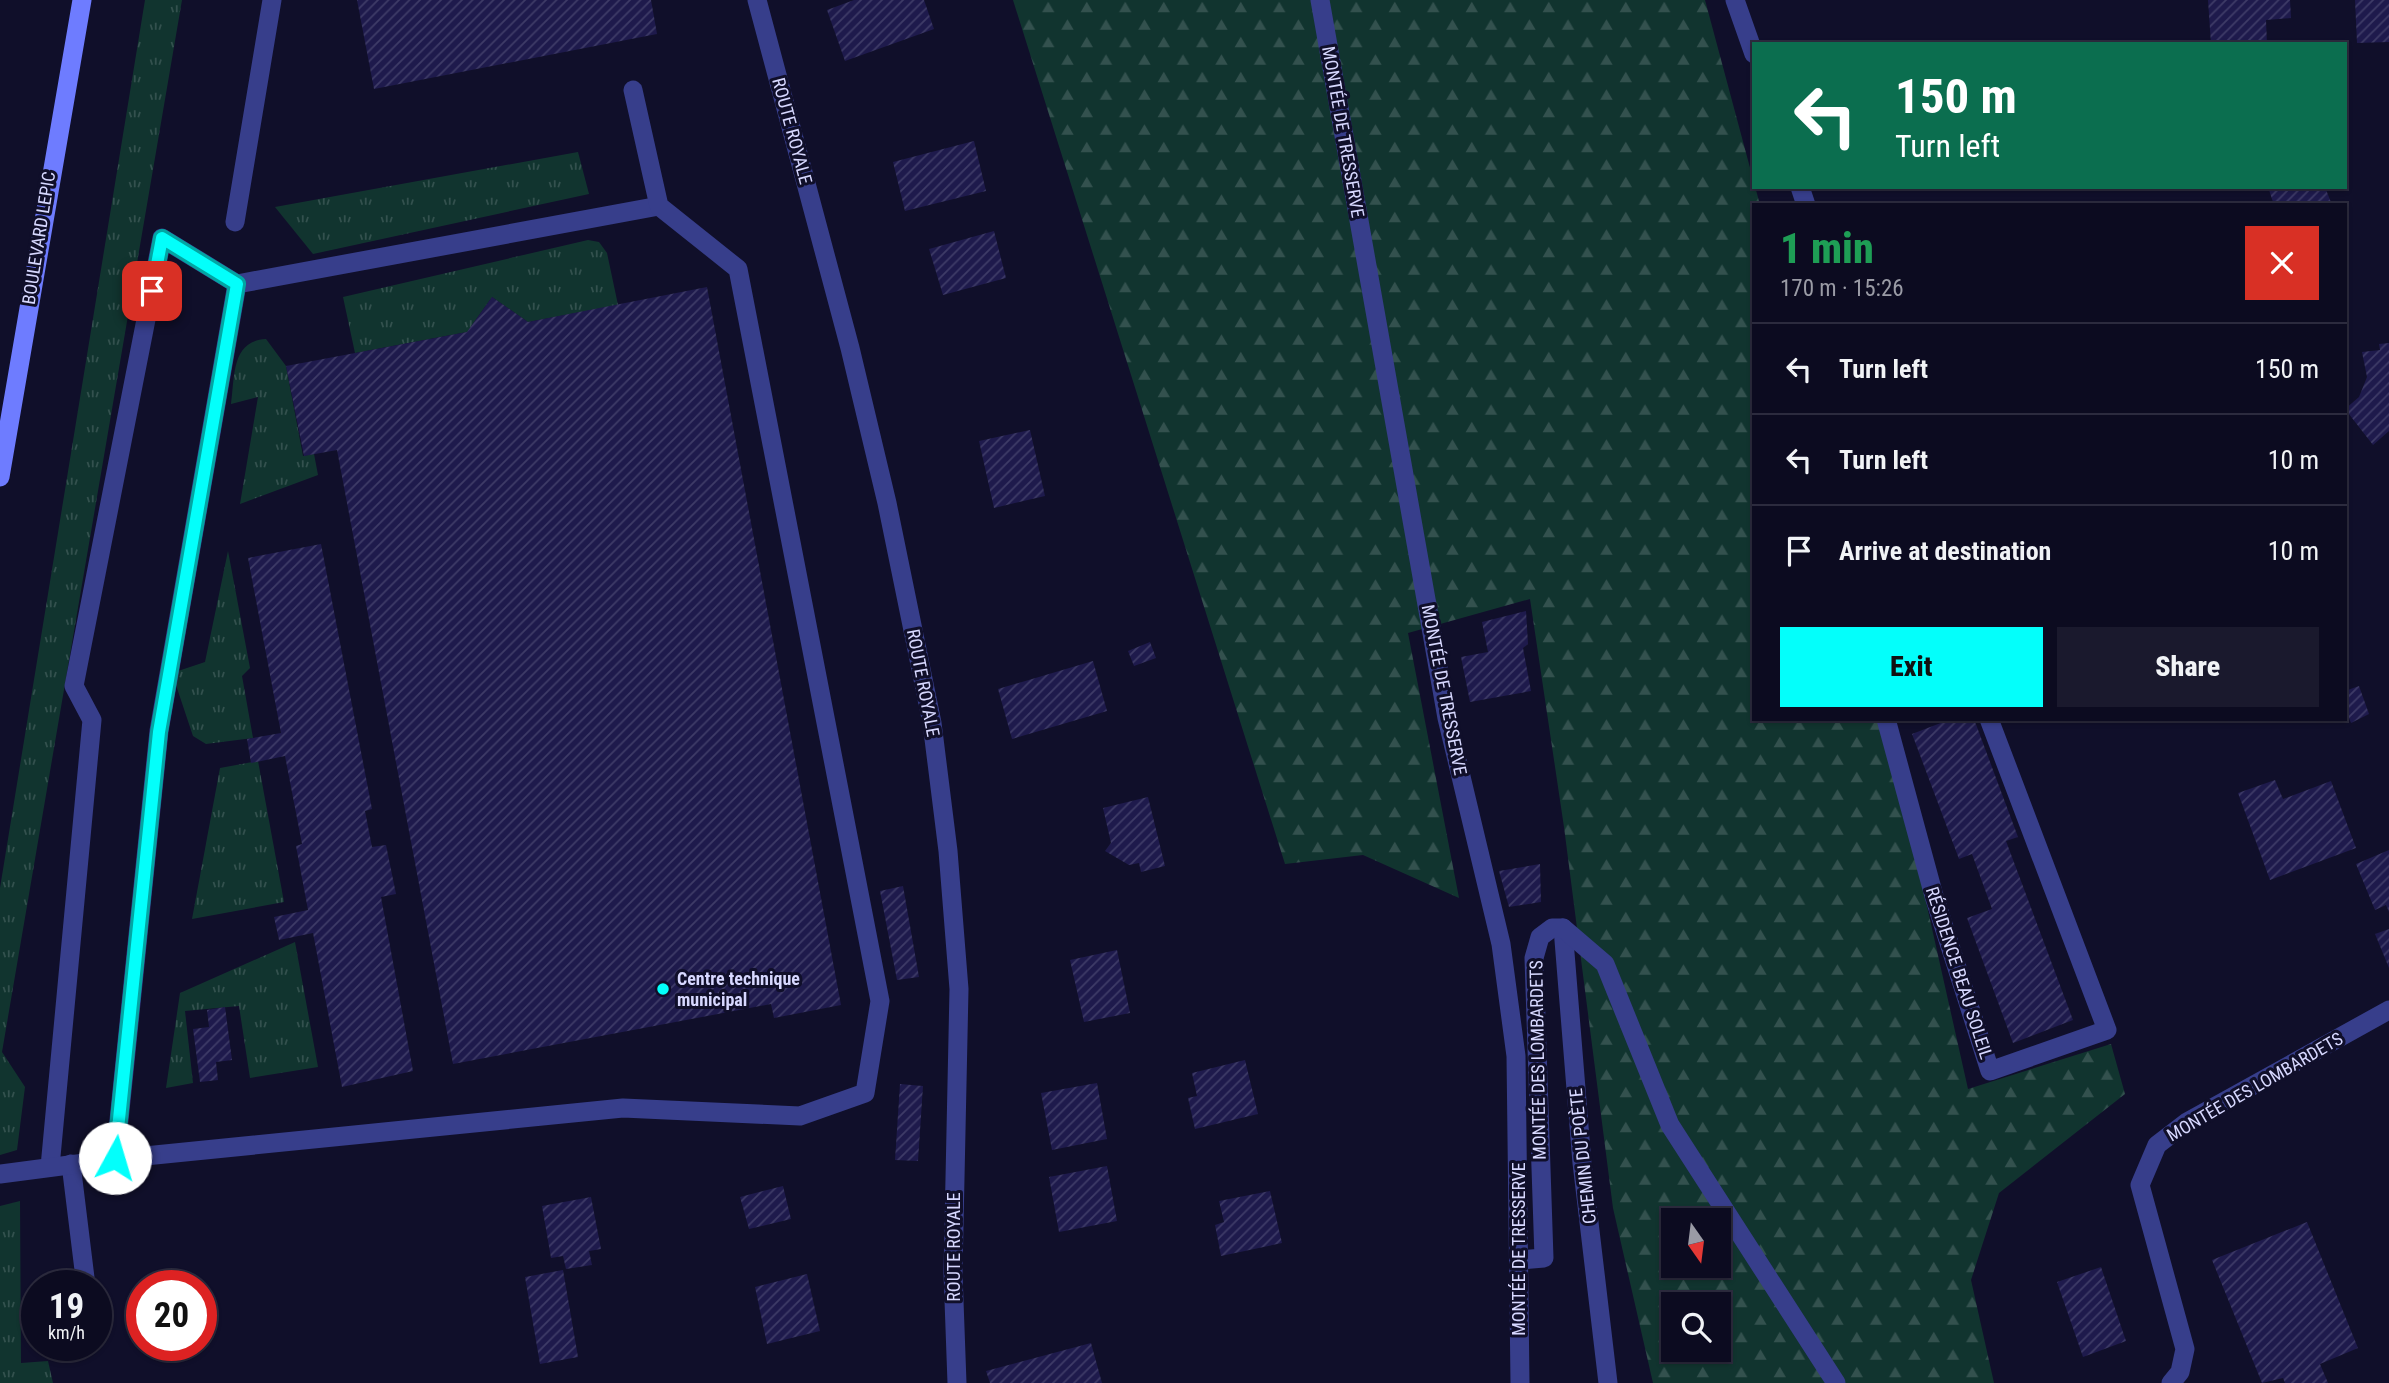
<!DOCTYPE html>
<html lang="en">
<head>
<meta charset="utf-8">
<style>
  body { margin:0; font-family:"Roboto Condensed",sans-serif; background:#1a192d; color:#f1f3f6; height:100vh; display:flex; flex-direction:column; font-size:26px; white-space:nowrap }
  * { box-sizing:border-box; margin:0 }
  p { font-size:23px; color:#9a9ba5 }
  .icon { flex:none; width:38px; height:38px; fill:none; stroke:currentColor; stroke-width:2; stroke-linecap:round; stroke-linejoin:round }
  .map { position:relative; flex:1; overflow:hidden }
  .panel { position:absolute; left:1752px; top:203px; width:595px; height:518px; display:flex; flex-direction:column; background:#0c0b20; border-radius:0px; box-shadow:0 2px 5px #0004,0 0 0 2px #2c2b3e }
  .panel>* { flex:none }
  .banner { position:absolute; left:1752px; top:42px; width:595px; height:147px; border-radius:0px; box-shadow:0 2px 5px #0004,0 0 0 2px #2c2b3e; background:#0b6e4f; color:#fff; overflow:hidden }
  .needle { width:46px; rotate:166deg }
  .tools { position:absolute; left:1661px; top:1208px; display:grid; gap:14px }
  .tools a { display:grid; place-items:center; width:70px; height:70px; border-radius:0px; background:#0c0b20; box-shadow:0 2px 5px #0004,0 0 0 2px #2c2b3e; font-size:35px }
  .speed { position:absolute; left:21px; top:1270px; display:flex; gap:14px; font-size:35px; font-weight:700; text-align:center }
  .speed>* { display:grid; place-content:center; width:91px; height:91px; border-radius:50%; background:#0c0b20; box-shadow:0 2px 5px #0004,0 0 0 2px #2c2b3e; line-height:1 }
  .speed small { font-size:18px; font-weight:400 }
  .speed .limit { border:10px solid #d22; background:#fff; color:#111 }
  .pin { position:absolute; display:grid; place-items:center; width:60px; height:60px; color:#fff; margin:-30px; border-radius:14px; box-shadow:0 4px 10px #0006 }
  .me { position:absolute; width:77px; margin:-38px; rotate:6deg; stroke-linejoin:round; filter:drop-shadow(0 0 5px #0008) }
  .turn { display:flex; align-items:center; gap:24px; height:147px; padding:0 28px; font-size:32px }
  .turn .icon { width:91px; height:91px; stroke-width:2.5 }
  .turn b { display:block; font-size:49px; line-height:60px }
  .round { display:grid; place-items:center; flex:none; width:74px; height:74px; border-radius:0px; background:#1a192d }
  .summary { display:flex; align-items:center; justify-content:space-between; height:119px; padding:0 28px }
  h1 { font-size:42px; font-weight:800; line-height:52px; color:#1e9e55 }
  .primary-button { display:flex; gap:14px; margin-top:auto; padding:14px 28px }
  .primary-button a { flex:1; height:80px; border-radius:0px; background:#03fffb; color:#111; font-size:28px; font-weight:800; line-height:80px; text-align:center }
  .primary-button a+a { background:#1a192d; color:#f1f3f6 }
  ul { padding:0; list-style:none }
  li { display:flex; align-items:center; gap:21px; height:91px; padding:0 28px; border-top:2px solid #2c2b3e }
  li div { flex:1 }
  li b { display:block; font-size:26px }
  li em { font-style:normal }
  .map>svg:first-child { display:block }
  .grass { fill:url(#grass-tufts) }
  .forest { fill:url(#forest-firs); fill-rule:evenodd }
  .building { fill:url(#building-hatch) }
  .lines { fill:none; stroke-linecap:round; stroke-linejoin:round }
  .service { stroke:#373e8b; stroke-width:19 }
  .minor { stroke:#373e8b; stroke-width:19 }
  .tertiary { stroke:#373e8b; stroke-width:19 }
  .secondary { stroke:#6e7cff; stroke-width:19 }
  .route-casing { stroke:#02a6a3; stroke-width:18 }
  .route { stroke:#03fffb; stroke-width:12 }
  .poi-dot { fill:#03fffb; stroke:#100f2a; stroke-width:2.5 }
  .labels { text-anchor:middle; stroke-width:6; stroke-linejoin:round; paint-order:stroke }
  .street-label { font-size:18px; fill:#d7d8ff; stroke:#100f2a }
  .poi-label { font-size:18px; font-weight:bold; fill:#d7d8ff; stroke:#100f2a; text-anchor:start }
</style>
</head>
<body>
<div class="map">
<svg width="2389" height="1383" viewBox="0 0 2389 1383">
  <defs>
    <pattern id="grass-tufts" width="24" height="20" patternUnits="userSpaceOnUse" patternTransform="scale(1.75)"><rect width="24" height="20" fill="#11342f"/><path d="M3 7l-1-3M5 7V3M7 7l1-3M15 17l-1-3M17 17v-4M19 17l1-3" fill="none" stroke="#33514e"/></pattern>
    <pattern id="forest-firs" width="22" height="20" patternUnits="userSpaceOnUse" patternTransform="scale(1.75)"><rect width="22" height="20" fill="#11342f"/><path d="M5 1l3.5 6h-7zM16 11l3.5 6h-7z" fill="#33514e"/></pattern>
    <pattern id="building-hatch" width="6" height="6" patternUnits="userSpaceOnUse" patternTransform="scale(1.75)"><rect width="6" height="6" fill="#1e1a4c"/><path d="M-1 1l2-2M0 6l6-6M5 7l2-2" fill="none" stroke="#3e3b67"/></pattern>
  </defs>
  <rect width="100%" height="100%" fill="#100f2a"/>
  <g class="grass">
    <polygon points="145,0 182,0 2,1052 25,1087 17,1150 0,1155 0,888"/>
    <polygon points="578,152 589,194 313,254 275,207"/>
    <polygon points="588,240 599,242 607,253 618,305 528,322 492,297 467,332 355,353 343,297"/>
    <path d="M266 339 286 366 303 456 314 454 318 475 240 504 258 397 231 404C235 377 231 341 266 339Z"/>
    <polygon points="228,551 250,668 242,676 253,738 206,744 193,736 172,673 205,662"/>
    <polygon points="258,761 284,902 192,919 220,768"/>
    <polygon points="295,942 318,1067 250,1078 239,1006 185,1011 193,1083 166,1088 180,993"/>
    <polygon points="20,1201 21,1363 48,1361 53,1383 0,1383 0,1206"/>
  </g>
  <path class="forest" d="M1013 0H1705L1760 205H1754V719H1885L1968 1089 2111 1044 2125 1094 1999 1193 1971 1280 1994 1383H1653L1613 1208 1564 827 1530 599 1408 633 1459 898 1363 855 1285 864ZM1673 1220H1718V1265H1673ZM1673 1304H1718V1349H1673Z"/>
  <g class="building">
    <polygon points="357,0 651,0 657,34 374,89"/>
    <polygon points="854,0 924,0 934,29 845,61 827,10"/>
    <polygon points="2208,0 2290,0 2291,18 2266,20 2267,44 2211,44"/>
    <polygon points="2355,0 2389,0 2389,42 2357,43"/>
    <polygon points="974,141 986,191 905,211 893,162"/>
    <polygon points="2268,187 2325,187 2332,205 2274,205"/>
    <polygon points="994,231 1006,278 943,295 929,249"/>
    <polygon points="707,287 841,1005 774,1018 771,1004 453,1064 337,450 304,456 286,366 467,332 492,297 528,322"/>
    <polygon points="2389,343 2389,431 2373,445 2345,409 2359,397 2367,377 2362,352 2380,350 2379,344"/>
    <polygon points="1030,430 1045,496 994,508 979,441"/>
    <polygon points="321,544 372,809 365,811 372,847 386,845 396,894 381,897 413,1071 342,1087 313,933 279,940 274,917 308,910 296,846 302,844 285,756 251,763 247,739 281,733 248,558"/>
    <polygon points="1526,611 1528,644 1523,648 1531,691 1470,702 1461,657 1488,652 1482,622"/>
    <polygon points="1150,642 1156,658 1134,666 1128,651"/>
    <polygon points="1093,661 1107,711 1012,739 998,689"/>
    <polygon points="2359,686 2369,714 2351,723 2345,708 2345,691"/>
    <polygon points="1951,719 1974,719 2018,837 2006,841 2073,1020 2013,1043 1967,918 1992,909 1972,854 1959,859 1912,734"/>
    <polygon points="2275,780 2283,799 2331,781 2356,848 2270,880 2238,793"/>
    <polygon points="1148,797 1165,866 1141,872 1139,863 1129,865 1105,851 1111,843 1103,808"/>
    <polygon points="2389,850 2389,912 2386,905 2375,910 2356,864"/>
    <polygon points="1540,864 1541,902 1509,907 1499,871"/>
    <polygon points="903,886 919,977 897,980 880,891"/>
    <polygon points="2389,929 2389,968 2375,934"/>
    <polygon points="1117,950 1130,1013 1084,1022 1070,960"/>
    <polygon points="225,1007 232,1060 216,1062 218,1080 200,1082 193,1029 209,1027 207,1010"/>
    <polygon points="1245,1060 1258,1114 1195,1129 1188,1098 1197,1096 1192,1073"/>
    <polygon points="1097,1083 1107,1139 1052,1150 1041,1093"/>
    <polygon points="900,1084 923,1086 918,1161 895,1160"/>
    <polygon points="1107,1166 1117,1221 1059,1232 1049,1177"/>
    <polygon points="783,1186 791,1219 749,1229 740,1197"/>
    <polygon points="1270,1191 1282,1243 1221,1256 1215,1225 1224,1222 1219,1201"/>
    <polygon points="591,1197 601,1249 589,1251 592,1265 566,1269 563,1256 551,1258 542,1206"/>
    <polygon points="2307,1222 2358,1348 2320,1364 2328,1383 2285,1383 2283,1378 2262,1383 2212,1260"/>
    <polygon points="2101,1267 2126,1341 2083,1357 2057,1282"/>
    <polygon points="563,1270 578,1357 540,1364 525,1277"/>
    <polygon points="807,1274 820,1331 767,1344 755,1287"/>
    <polygon points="1091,1343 1102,1383 990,1383 986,1371"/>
  </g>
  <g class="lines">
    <g class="service">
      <polyline points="235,222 272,0"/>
      <polyline points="115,1159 159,731 237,284"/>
      <polyline points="71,1164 86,1286"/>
      <polyline points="50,1167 92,720 74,686 162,238 237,284 659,206"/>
      <polyline points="0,1174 115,1159 623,1108 800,1116 865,1093 880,1001 738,269 659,206 633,90"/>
    </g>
    <g class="minor">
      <polyline points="757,0 850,348 887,503 932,723 948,851 959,989 953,1273 957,1383"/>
      <polyline points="1735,0 1754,54"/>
      <polyline points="1800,187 1806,205"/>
      <polyline points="1886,719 1934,896 1990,1071 2107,1030 1989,719"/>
      <polyline points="1563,928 1582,1163 1608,1383"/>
      <polyline points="1519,1260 1544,1258 1534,958 1540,937 1552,928 1563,928 1605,964 1670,1125 1836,1383"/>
      <polyline points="2171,1383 2180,1372 2185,1349 2140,1185 2157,1145 2187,1122 2389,1010"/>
    </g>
    <polyline class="tertiary" points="1320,0 1447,718 1501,944 1516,1056 1520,1383"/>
    <polyline class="secondary" points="0,477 82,0"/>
  </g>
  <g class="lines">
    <defs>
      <polyline id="route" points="115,1158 159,732 237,284 162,238 152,291"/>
    </defs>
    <use href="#route" class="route-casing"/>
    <use href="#route" class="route"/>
  </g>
  <circle class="poi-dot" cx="663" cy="989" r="7"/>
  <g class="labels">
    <g class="street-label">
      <text transform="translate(792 131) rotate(75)" y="6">ROUTE ROYALE</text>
      <text transform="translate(1343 132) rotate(80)" y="6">MONTÉE DE TRESSERVE</text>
      <text transform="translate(39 238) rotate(-81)" y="6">BOULEVARD LEPIC</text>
      <text transform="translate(923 683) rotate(79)" y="6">ROUTE ROYALE</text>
      <text transform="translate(1444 690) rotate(79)" y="6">MONTÉE DE TRESSERVE</text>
      <text transform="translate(1959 973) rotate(72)" y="6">RÉSIDENCE BEAU SOLEIL</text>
      <text transform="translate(1538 1060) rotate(-91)" y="6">MONTÉE DES LOMBARDETS</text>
      <text transform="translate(2255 1087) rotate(-30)" y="6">MONTÉE DES LOMBARDETS</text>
      <text transform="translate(1583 1156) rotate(-96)" y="6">CHEMIN DU POÈTE</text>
      <text transform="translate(954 1247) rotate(-90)" y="6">ROUTE ROYALE</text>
      <text transform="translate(1519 1249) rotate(-90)" y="6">MONTÉE DE TRESSERVE</text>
    </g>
    <g class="poi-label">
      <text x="677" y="985">Centre technique<tspan x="677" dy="21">municipal</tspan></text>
    </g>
  </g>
</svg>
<div class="tools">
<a><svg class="needle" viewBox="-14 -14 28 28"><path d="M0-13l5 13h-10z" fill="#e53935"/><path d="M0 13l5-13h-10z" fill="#9a9ba5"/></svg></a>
<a><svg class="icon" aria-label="search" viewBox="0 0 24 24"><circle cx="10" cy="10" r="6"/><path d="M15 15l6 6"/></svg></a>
</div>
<div class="speed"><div>19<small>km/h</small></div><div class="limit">20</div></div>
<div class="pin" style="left:152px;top:291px;background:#d93025"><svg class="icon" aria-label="arrive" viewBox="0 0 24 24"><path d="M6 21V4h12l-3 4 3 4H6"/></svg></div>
<svg class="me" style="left:115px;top:1158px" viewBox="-20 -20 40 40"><circle r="19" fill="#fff"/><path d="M0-13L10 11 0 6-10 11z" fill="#03fffb"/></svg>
<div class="banner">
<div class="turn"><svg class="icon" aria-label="left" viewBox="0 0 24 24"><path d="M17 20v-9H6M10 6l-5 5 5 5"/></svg><div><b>150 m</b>Turn left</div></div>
</div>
<section class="panel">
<div class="summary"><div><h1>1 min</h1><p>170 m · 15:26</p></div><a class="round" style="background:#d93025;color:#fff"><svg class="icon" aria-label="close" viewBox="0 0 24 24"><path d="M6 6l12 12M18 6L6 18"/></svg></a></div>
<ul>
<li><svg class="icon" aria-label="left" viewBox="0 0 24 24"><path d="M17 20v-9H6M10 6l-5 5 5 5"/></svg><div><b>Turn left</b></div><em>150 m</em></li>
<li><svg class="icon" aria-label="left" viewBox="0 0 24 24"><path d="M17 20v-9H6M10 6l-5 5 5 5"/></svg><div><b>Turn left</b></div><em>10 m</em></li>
<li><svg class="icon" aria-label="arrive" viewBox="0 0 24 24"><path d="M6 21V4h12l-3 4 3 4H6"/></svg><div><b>Arrive at destination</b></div><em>10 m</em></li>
</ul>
<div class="primary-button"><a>Exit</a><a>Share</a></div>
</section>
</div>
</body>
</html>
